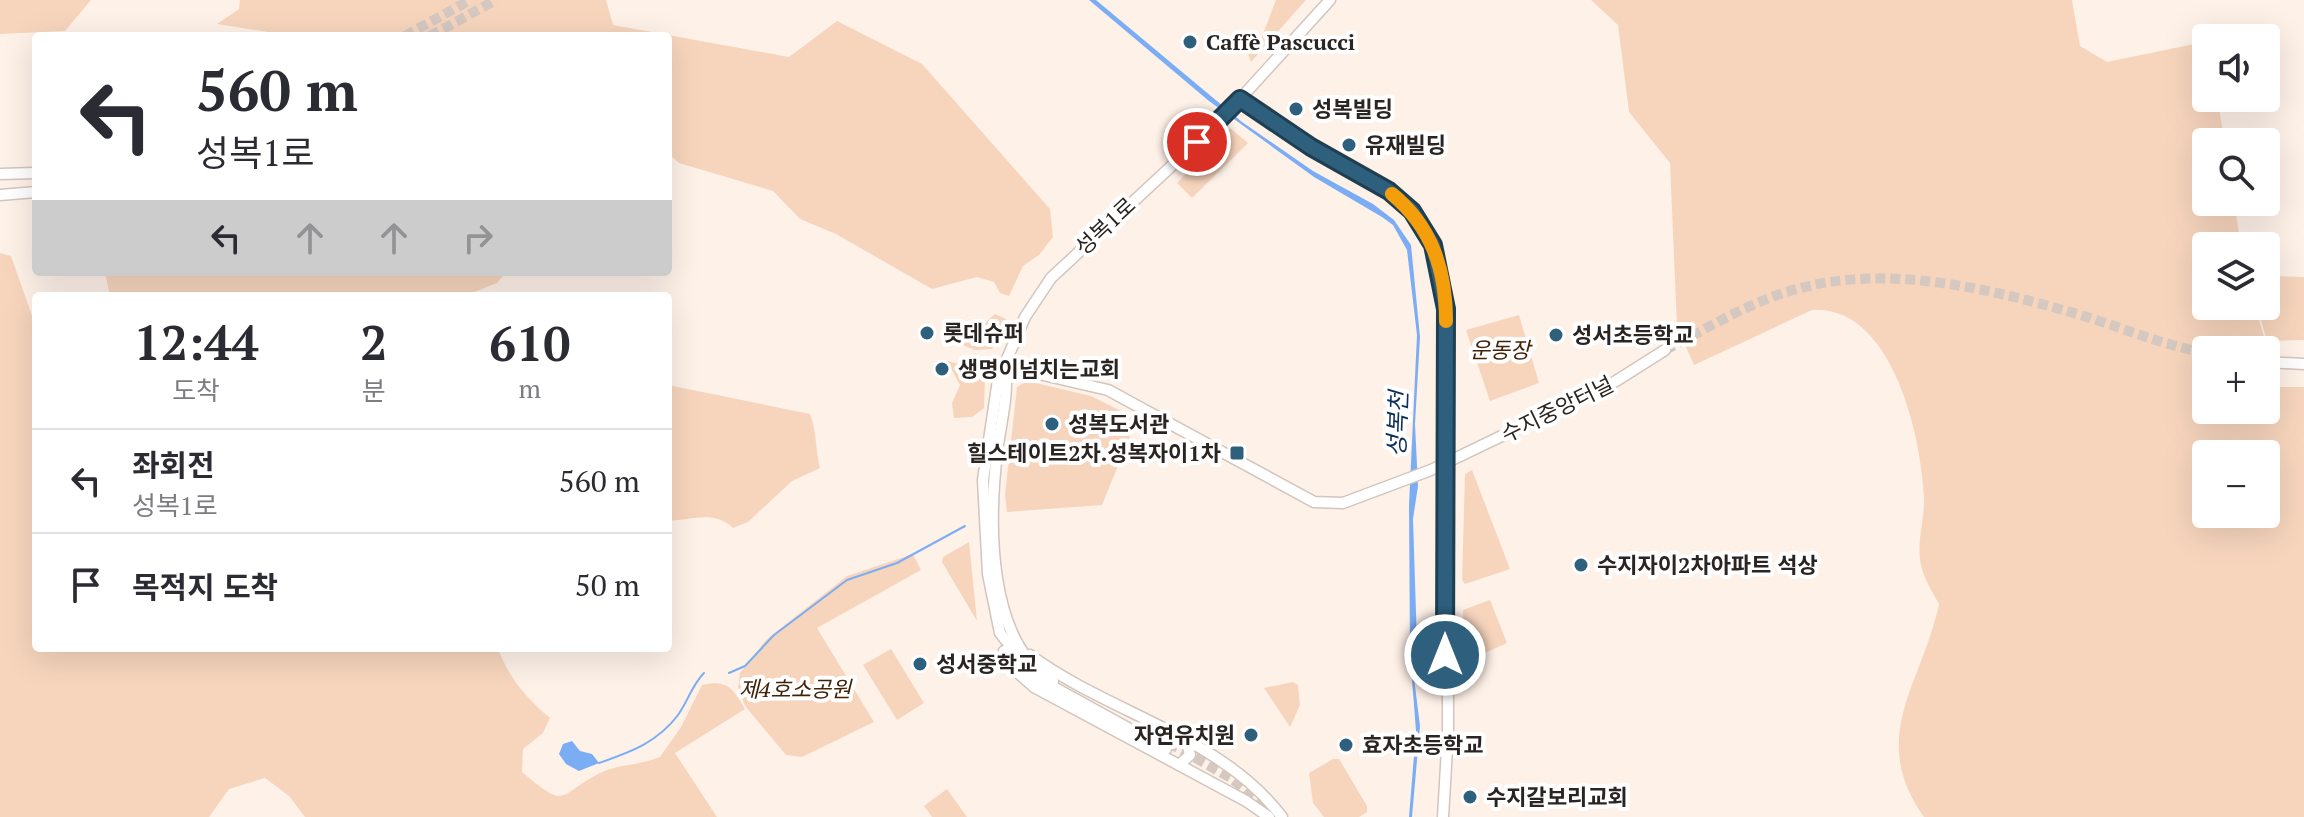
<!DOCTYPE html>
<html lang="ko">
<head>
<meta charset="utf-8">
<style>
  body { margin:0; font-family:"PT Serif","Noto Sans KR",serif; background:#f7f7f7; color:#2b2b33; height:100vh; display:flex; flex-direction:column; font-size:30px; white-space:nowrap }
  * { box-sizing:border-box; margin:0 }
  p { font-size:26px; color:#7c7c81 }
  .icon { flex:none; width:44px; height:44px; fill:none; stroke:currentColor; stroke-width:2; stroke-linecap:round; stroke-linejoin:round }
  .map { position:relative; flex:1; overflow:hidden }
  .panel { position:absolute; left:32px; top:292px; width:640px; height:360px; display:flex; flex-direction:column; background:#fff; border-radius:8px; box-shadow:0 8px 32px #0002 }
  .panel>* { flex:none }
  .guide { position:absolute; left:32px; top:32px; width:640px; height:244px; border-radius:8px; box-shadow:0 8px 32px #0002; background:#fff; color:#2b2b33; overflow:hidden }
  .buttons { position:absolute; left:2192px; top:24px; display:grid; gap:16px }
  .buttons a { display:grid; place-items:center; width:88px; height:88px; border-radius:8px; background:#fff; box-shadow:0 8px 32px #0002; font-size:40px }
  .pin { position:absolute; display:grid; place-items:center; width:68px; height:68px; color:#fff; margin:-34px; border:4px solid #fff; border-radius:50%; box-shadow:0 2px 8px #0007 }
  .me { position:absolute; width:88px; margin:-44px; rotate:0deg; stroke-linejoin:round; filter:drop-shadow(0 0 6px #0008) }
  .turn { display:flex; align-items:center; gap:28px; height:168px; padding:0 32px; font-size:36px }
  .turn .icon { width:104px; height:104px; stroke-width:2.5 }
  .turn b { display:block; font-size:56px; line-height:68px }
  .lanes { display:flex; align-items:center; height:76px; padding:0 32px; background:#0003; justify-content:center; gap:40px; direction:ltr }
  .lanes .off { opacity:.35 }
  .eta { display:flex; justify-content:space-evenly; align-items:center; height:136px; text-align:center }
  .eta b { font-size:48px; font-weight:800; line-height:56px }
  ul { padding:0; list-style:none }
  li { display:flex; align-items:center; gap:24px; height:104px; padding:0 32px; border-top:2px solid #e1e1e2 }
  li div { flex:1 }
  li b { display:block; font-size:30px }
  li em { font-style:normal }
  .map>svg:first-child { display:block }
  .green { fill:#f7d5bd; fill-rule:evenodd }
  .water { fill:#7badf5 }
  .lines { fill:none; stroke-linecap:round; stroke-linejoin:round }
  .stream { stroke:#7badf5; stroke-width:2 }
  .secondary-tunnel { stroke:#d4c8c0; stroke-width:10; stroke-dasharray:10 5; stroke-linecap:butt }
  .secondary-casing { stroke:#d2c5bd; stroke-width:13 }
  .secondary { stroke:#fff; stroke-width:10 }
  .route-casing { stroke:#1e3e52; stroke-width:20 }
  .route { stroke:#2e607e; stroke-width:14 }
  .slow { stroke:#f59e0b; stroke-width:14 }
  .poi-dot { fill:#2e607e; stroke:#fff; stroke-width:3 }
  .labels { text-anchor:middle; stroke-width:8; stroke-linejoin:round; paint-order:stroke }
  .poi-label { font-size:22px; font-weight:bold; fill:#2a2522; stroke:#fff; text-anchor:start }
  .street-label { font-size:22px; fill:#2a2522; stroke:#fff }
  .park-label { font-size:22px; font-style:italic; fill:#41230a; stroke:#fff }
  .water-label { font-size:24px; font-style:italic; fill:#0d2e5a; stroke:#fff }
</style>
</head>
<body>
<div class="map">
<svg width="2304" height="817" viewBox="0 0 2304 817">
  <rect width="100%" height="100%" fill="#fef1e8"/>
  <g class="green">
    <polygon points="0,0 91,0 65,31 0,34"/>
    <polygon points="240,0 606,0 613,25 789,57 837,21 922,64 1050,209 1053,237 1039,255 1023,266 1009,296 1000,293 994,282 977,277 932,289 836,234 800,219 773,191 679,163 668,153 668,36 343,36 274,33 217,24 239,9"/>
    <polygon points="1276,0 1306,0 1251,62 1247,51 1261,39"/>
    <path d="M1591 0H2072L2080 46 2107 62 2199 43 2206 52V98H2217L2225 142H2206V202H2234L2241 246H2206V306H2255L2267 347 2227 339 2228 350H2206V410H2266V387H2304V817H1924C1867 737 1922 684 1939 604 1932 591 1924 579 1921 565 1916 541 1925 520 1924 497 1921 435 1892 305 1812 310L1694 365 1677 327 1670 163 1629 112 1618 25ZM2206 454H2266V514H2206Z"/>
    <polygon points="1230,128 1248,143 1192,198 1177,183"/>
    <path d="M0 253 11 256 36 327V648H498C508 677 527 699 550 718L543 733 523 749 522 772C568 811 557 795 600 773 619 764 641 765 660 757L681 727 702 685C727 679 733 688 745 709L675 753 717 817H305L289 796 265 778 229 789 209 817H0Z"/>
    <polygon points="105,272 503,272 505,273 497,283 464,296 110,296"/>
    <polygon points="2266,276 2304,277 2304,340 2267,341 2257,306 2266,306"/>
    <polygon points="995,314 1006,319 992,349 975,350 948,339 951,332 985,323"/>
    <polygon points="1519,315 1539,383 1490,401 1466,330"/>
    <polygon points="947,361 975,368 985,378 984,408 972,417 954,418 952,403 960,385"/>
    <polygon points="1027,381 1091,396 1137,419 1102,505 1007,512 1005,495 1017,387"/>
    <path d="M668 385 810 414C817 432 815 449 820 468L792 481 748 522 733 528C714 510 692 520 668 521Z"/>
    <polygon points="1472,470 1510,569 1465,584 1462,580 1465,474"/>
    <polygon points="969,542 977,621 942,562 943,557"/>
    <polygon points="913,554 921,570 817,628 874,722 802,757 786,755 745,706 738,687 740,673 767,639 847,576"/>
    <polygon points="1490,600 1507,643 1465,662 1463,610"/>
    <polygon points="891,649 924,703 897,720 863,665"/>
    <polygon points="1293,682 1298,685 1300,705 1290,727 1264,688"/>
    <polygon points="1333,759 1339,759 1367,806 1367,812 1359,817 1324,817 1313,803 1309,773"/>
    <polygon points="947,789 967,817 932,817 924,806"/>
  </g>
  <g class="water">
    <polygon points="1089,0 1096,0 1242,122 1313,171 1373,204 1394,220 1411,245 1420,337 1415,424 1418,486 1413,519 1417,644 1413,670 1420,726 1412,817 1409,817 1416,731 1410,653 1409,505 1417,335 1407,250 1393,225 1382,217 1314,177 1209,101"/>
    <polygon points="572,741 580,751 592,754 599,763 579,771 566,764 559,754 563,744"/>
  </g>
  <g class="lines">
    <g class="stream">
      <polyline points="729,673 745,666 774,635 847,580 897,563 965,526"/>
      <path d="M599 763C630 752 657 743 678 715 688 701 692 685 704 673"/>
    </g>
    <g class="secondary-tunnel">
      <polyline points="405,36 470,0"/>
      <polyline points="430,36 496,0"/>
      <path d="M1665 350C1708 328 1751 301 1797 289 1890 263 1995 290 2084 316 2125 329 2164 345 2206 353"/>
      <polyline points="1169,743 1231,778 1270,810"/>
    </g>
    <defs>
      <g id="secondary">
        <polyline points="1240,99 1311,147 1389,191 1412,211 1439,260 1447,336 1448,732 1443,817"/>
        <polyline points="0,174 36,173"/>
        <polyline points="0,195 36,192"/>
        <polyline points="2266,362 2304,364"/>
        <polyline points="1005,366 1108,390 1314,502 1343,503 1431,470 1616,381 1665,350"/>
        <path d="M1005 368C1009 396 1000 425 997 453 989 520 986 642 1053 681"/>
        <polyline points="1004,651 1017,672 1034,687 1246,801 1269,817"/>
        <path d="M1030 655C1110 714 1221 736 1282 817"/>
        <polyline points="1166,749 1035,677 1000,633 988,574 983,480 998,380 1025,317 1051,278 1220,121 1330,0"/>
        <polyline points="1179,765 1190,755 1187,743"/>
      </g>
    </defs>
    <use href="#secondary" class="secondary-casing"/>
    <use href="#secondary" class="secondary"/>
  </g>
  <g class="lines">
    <defs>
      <polyline id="route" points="1197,142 1240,99 1311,147 1389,191 1412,211 1433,245 1446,309 1445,655"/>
    </defs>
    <use href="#route" class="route-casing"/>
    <use href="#route" class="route"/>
    <path class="slow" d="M1392 194C1432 227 1446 270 1446 321"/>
  </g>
  <g class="poi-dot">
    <circle cx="1190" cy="42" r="8"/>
    <circle cx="1296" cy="109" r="8"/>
    <circle cx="1349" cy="145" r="8"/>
    <circle cx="927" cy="333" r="8"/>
    <circle cx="1556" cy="335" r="8"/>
    <circle cx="942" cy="369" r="8"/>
    <circle cx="1052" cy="424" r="8"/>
    <rect x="1229" y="445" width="16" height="16" rx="4"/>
    <circle cx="1581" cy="565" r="8"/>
    <circle cx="920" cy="664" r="8"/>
    <circle cx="1251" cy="735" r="8"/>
    <circle cx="1346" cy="745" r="8"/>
    <circle cx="1470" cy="797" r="8"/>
  </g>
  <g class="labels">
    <g class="poi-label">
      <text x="1206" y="50">Caffè Pascucci</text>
      <text x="1312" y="117">성복빌딩</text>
      <text x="1365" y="153">유재빌딩</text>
      <text x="943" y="341">롯데슈퍼</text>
      <text x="1572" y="343">성서초등학교</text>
      <text x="958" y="377">생명이넘치는교회</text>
      <text x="1068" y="432">성복도서관</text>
      <text x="1221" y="461" text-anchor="end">힐스테이트2차.성복자이1차</text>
      <text x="1597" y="573">수지자이2차아파트 석상</text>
      <text x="936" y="672">성서중학교</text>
      <text x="1235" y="743" text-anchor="end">자연유치원</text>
      <text x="1362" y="753">효자초등학교</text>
      <text x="1486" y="805">수지갈보리교회</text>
    </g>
    <g class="street-label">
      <text transform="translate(1105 226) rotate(-43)" y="8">성복1로</text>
      <text transform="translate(1557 409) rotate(-26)" y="8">수지중앙터널</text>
    </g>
    <g class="park-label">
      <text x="1500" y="358">운동장</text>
      <text x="795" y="697">제4호소공원</text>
    </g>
    <g class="water-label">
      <text transform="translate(1398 424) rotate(-88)" y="8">성복천</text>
    </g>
  </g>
</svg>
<div class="buttons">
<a><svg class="icon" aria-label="sound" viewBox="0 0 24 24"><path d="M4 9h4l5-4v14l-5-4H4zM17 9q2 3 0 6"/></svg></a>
<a><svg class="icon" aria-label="search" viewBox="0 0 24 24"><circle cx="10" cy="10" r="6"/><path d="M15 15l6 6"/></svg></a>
<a><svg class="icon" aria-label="layers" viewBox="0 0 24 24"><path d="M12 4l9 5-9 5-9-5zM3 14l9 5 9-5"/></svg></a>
<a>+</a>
<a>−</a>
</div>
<div class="pin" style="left:1197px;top:142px;background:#d93025"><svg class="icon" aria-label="arrive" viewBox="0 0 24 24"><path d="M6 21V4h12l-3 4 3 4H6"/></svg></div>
<svg class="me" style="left:1445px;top:655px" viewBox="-20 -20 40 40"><circle r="17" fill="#2e607e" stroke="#fff" stroke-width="3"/><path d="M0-11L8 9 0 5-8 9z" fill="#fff"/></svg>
<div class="guide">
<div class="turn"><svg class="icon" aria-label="left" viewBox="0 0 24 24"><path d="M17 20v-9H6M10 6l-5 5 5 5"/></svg><div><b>560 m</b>성복1로</div></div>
<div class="lanes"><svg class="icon" aria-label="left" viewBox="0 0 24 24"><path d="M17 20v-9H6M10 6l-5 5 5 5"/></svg><svg class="icon off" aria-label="ahead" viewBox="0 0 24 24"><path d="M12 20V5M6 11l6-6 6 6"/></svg><svg class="icon off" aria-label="ahead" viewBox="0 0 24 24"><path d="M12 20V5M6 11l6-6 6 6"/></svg><svg class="icon off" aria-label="right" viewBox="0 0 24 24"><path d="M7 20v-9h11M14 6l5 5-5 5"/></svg></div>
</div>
<section class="panel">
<div class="eta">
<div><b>12:44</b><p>도착</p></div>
<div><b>2</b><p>분</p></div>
<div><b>610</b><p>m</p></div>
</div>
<ul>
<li><svg class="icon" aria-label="left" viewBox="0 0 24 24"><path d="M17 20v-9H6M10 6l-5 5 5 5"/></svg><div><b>좌회전</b><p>성복1로</p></div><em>560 m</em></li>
<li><svg class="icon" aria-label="arrive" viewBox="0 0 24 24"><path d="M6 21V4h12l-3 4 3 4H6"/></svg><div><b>목적지 도착</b></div><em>50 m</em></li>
</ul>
</section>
</div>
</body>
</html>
